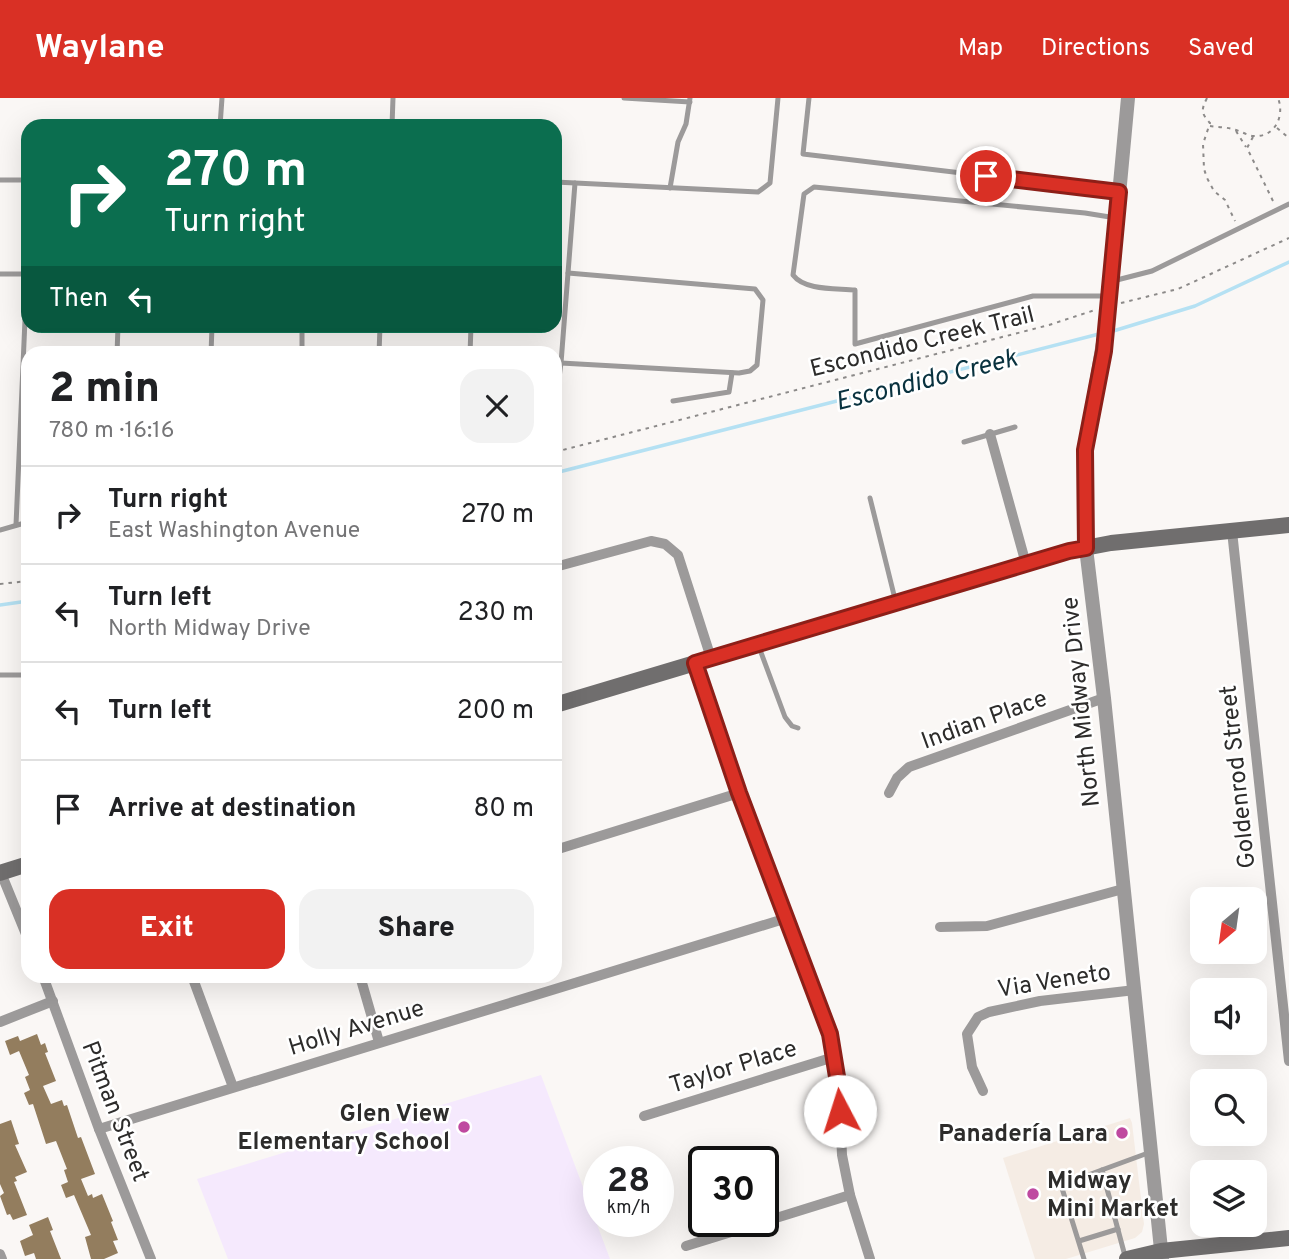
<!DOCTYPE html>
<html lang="en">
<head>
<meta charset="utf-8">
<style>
  body { margin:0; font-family:Overpass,sans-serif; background:#f2f2f2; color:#202124; height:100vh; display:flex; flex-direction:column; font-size:26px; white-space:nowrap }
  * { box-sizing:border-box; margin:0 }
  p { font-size:23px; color:#757577 }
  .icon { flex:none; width:38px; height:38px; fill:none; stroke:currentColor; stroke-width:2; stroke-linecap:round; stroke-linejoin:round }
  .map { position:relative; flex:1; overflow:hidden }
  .side { position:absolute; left:21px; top:248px; width:541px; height:637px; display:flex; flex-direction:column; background:#fff; border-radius:21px; box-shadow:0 7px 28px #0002 }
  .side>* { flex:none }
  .hud { position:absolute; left:21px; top:21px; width:541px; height:214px; border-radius:21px; box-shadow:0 7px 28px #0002; background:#0b6e4f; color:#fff; overflow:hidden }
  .needle { width:46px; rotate:209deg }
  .tools { position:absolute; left:1190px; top:789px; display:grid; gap:14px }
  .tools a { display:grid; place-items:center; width:77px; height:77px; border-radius:14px; background:#fff; box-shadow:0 7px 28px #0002; font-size:35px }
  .speed { position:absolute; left:583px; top:1048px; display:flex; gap:14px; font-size:35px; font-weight:700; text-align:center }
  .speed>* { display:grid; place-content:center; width:91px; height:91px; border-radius:50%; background:#fff; box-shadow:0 7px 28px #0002; line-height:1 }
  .speed small { font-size:18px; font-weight:400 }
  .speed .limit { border:4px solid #111; border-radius:10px; background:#fff; color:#111 }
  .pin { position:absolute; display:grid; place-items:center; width:60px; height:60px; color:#fff; margin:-30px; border:4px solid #fff; border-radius:50%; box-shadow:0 2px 7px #0007 }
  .me { position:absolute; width:77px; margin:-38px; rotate:355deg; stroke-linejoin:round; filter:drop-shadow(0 0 5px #0008) }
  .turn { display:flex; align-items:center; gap:24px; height:147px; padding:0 28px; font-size:32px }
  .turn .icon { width:91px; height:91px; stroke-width:2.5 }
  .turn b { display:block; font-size:49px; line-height:60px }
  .then { display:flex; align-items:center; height:66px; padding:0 28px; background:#0003; gap:14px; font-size:26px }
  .round { display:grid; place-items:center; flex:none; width:74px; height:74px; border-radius:21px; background:#f2f2f2 }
  .head { display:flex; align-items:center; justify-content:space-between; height:119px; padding:0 28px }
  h1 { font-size:42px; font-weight:800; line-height:52px }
  .button { display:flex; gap:14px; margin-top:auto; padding:14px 28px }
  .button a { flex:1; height:80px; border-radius:21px; background:#d93025; color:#fff; font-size:28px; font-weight:800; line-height:80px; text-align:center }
  .button a+a { background:#f2f2f2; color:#202124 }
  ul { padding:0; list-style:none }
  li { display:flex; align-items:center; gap:21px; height:98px; padding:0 28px; border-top:2px solid #e0e0e0 }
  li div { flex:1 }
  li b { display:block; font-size:26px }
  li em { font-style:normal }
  header { display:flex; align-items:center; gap:42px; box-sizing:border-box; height:98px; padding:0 35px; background:#d93025; color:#fff }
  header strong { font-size:33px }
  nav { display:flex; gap:38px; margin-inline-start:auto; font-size:24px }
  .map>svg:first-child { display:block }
  .built { fill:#f5ece4 }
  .education { fill:#f5e9fd }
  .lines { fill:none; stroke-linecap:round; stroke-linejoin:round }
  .stream { stroke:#b5e1f3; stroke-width:3.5 }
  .building { fill:#937d5e }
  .path { stroke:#8c8a89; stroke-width:2; stroke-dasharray:3.5 5; stroke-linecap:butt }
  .service { stroke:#9c9a9a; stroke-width:5 }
  .minor { stroke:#9c9a9a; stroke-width:10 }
  .tertiary { stroke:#9c9a9a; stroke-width:14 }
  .secondary { stroke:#706e6e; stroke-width:16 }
  .route-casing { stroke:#8d1f18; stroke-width:18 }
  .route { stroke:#d93025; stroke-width:12 }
  .poi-dot { fill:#bf49a0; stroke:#fff; stroke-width:2.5 }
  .labels { text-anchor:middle; stroke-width:5; stroke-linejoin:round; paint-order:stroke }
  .street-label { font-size:24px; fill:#2d2c2b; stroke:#fff }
  .poi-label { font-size:24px; font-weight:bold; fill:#2d2c2b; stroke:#fff; text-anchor:end }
  .water-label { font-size:26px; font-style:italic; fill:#09323f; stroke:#fff }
</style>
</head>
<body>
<header>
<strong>Waylane</strong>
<nav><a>Map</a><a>Directions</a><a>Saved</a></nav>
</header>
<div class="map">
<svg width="1289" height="1161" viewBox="0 0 1289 1161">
  <rect width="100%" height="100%" fill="#faf7f5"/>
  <polygon class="built" points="1130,1020 1132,1025 1144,1126 1142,1134 1135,1140 1066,1161 1035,1161 1003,1060"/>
  <polygon class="education" points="541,977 610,1161 228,1161 197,1081"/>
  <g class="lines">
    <g class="stream">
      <polyline points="1110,234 1195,208 1289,164"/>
      <polyline points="555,375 1099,236"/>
      <polyline points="0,507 28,503"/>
    </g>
  </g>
  <g class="building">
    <polygon points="37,936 41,947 45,945 48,954 45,955 56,983 43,988 51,1006 62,1002 64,1008 67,1007 78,1040 81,1039 95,1076 81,1081 88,1098 92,1096 93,1100 102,1096 113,1123 111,1124 118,1142 113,1143 118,1155 104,1161 91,1161 85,1139 91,1137 74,1097 66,1100 61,1087 68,1084 64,1072 67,1071 56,1043 46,1046 33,1006 29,1007 24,995 30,992 25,979 29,977 19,953 10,957 5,943 18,938 20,943"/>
    <polygon points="11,1022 19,1046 15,1047 27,1074 15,1079 17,1083 14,1084 27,1117 13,1122 10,1116 7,1117 0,1098 4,1095 0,1086 0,1026"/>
    <polygon points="48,1119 53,1132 50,1133 61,1161 36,1161 34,1155 25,1158 20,1143 33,1137 29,1127"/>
  </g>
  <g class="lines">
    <g class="path">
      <path d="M1207 0C1201 12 1201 15 1210 25L1203 46 1204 71 1207 80 1214 93 1225 102 1235 123"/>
      <path d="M1210 28C1217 29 1225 29 1232 31 1239 32 1246 37 1253 38 1275 40 1285 18 1278 0"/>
      <polyline points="1277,30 1289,40"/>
      <polyline points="1236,33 1246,49"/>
      <polyline points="1253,39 1247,50 1273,103"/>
      <polyline points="1121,205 1178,191 1289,140"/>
      <polyline points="555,354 1049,227 1095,212"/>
      <polyline points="0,486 28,483"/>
    </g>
    <g class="service">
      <polyline points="624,0 690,4"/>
      <polyline points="809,0 803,56 1119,94"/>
      <polyline points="220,28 222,0"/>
      <polyline points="392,28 393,0"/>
      <polyline points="0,82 28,82"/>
      <polyline points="555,84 758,94 770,85 778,0"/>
      <polyline points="670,90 678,44 686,26 690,0"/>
      <polyline points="0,176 28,176"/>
      <polyline points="1113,183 1152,173 1289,106"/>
      <path d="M1107 198H1033L855 246V192C837 190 805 193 793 177L804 96 814 89 1085 115 1116 120"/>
      <polyline points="117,256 118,228"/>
      <polyline points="211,256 212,228"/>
      <polyline points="302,256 302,228"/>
      <polyline points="379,256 380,228"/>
      <polyline points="470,256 471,228"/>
      <polyline points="561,265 739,275 750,273 757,267 763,202 755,191 568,175"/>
      <polyline points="673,303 729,294 732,275"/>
      <polyline points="555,309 561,265 575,85"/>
      <polyline points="964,344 1015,329"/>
      <polyline points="870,400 895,501"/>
      <polyline points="16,427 27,176"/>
      <polyline points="0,432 28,424"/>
      <polyline points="759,549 785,619 792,628 798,630"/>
      <polyline points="0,577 28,577"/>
      <polyline points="1102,1072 1125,1158"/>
      <polyline points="1079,1143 1118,1131"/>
      <polyline points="1084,1161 1061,1087 1148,1055"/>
    </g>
    <g class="minor">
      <polyline points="990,336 1026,466"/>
      <polyline points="1232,433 1289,963"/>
      <polyline points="555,469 651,443 665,446 678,457 711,560"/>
      <polyline points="695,565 739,695 830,936 839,991 842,1057 850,1097 870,1161"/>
      <polyline points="889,695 897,680 909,669 1104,600"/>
      <polyline points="555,752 739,695"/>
      <polyline points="1,775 28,841"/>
      <polyline points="940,829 987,828 1123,791"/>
      <polyline points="43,878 99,1031 151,1161"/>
      <polyline points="192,878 233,989"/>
      <polyline points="360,878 379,944"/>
      <polyline points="0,924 53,903"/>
      <polyline points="983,993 972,969 967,936 978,919 989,914 1040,903 1135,892"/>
      <polyline points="644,1018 834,959"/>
      <polyline points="99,1031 787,820"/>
      <polyline points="686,1148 850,1097"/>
      <polyline points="0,1156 2,1161"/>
    </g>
    <polyline class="tertiary" points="1128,0 1108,215 1085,352 1086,450 1104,600 1162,1161"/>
    <g class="secondary">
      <polyline points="555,607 1069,453 1111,445 1289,427"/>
      <polyline points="0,775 28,766"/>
      <polyline points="1127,1161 1161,1153 1289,1140"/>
    </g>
  </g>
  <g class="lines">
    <defs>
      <polyline id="route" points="840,1013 839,991 830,936 739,695 695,565 1069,453 1086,450 1085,352 1104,253 1119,94 986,78"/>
    </defs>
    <use href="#route" class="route-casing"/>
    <use href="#route" class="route"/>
  </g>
  <g class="poi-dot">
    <circle cx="464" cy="1029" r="7"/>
    <circle cx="1122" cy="1035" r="7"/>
    <circle cx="1033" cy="1096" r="7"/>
  </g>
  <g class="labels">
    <g class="street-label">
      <text transform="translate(922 243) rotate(-14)" y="8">Escondido Creek Trail</text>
      <text transform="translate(1080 604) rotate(-96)" y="8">North Midway Drive</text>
      <text transform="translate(984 621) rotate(-20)" y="8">Indian Place</text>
      <text transform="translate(1237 679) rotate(-96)" y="8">Goldenrod Street</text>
      <text transform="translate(1054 882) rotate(-9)" y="8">Via Veneto</text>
      <text transform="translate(356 929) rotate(-17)" y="8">Holly Avenue</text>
      <text transform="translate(733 968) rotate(-17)" y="8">Taylor Place</text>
      <text transform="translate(116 1013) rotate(69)" y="8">Pitman Street</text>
    </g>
    <g class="poi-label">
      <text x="450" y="1023">Glen View<tspan x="450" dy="28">Elementary School</tspan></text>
      <text x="1108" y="1043">Panadería Lara</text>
      <text x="1047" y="1090" text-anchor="start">Midway<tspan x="1047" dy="28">Mini Market</tspan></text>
    </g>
    <g class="water-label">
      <text transform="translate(926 281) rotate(-14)" y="9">Escondido Creek</text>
    </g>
  </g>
</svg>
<div class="tools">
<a><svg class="needle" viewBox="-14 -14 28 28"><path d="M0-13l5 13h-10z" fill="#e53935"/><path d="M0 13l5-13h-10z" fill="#757577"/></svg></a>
<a><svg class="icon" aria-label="sound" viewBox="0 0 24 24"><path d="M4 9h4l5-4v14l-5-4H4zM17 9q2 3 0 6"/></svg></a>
<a><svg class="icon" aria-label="search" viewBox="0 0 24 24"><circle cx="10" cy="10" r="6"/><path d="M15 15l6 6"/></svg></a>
<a><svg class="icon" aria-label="layers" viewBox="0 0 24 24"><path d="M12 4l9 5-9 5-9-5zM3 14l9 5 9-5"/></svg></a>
</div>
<div class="speed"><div>28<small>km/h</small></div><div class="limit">30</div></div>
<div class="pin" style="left:986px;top:78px;background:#d93025"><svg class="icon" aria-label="arrive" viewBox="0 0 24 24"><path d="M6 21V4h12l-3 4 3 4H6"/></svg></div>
<svg class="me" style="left:840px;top:1013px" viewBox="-20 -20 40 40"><circle r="19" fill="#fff"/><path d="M0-13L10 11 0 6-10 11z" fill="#d93025"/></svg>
<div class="hud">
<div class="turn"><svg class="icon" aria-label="right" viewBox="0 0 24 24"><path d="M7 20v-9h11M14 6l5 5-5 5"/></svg><div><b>270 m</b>Turn right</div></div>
<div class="then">Then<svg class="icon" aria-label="left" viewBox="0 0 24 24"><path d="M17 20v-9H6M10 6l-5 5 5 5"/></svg></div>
</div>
<section class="side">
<div class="head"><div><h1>2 min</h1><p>780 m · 16:16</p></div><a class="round"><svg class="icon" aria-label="close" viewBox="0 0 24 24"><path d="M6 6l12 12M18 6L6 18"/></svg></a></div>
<ul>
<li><svg class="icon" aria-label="right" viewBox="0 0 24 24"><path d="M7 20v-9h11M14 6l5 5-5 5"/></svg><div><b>Turn right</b><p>East Washington Avenue</p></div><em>270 m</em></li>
<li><svg class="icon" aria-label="left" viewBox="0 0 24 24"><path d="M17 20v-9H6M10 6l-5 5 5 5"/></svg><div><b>Turn left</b><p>North Midway Drive</p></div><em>230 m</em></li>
<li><svg class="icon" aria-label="left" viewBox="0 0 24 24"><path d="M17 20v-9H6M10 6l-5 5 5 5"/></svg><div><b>Turn left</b></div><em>200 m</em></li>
<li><svg class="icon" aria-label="arrive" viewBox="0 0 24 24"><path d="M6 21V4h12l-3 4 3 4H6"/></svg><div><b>Arrive at destination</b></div><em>80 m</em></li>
</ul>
<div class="button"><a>Exit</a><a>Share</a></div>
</section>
</div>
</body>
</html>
